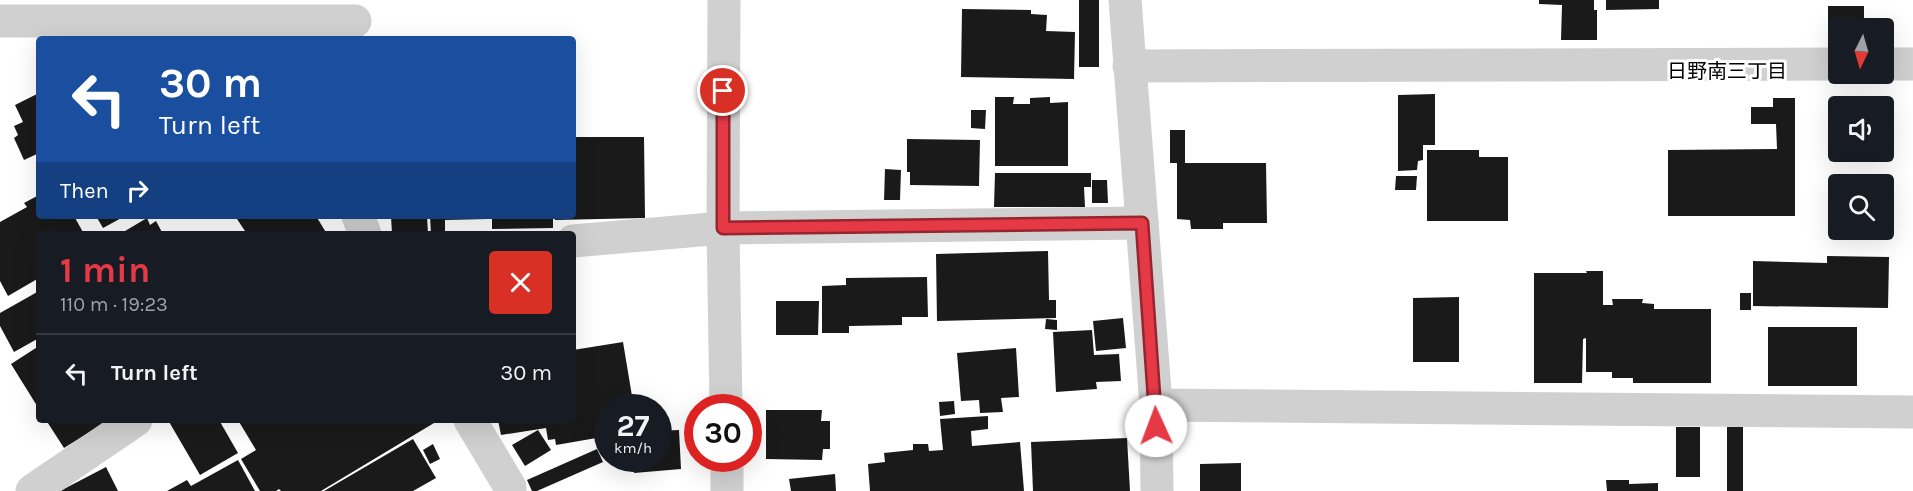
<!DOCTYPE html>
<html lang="en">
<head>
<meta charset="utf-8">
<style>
  body { margin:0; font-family:Karla,"Noto Sans JP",sans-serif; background:#242831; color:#f1f3f6; height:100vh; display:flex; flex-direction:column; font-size:22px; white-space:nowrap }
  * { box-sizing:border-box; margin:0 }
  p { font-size:20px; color:#9ea1a6 }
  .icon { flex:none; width:33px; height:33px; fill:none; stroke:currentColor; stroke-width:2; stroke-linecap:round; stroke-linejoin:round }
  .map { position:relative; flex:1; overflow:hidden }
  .sheet { position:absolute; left:36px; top:231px; width:540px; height:192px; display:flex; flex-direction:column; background:#171b24; border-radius:6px; box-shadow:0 6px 24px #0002 }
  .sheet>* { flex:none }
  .hud { position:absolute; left:36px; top:36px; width:540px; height:183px; border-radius:6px; box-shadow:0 6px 24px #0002; background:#1a4fa0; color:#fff; overflow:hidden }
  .needle { width:39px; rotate:185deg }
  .fabs { position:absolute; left:1828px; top:18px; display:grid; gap:12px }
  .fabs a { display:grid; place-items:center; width:66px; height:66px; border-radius:6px; background:#171b24; box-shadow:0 6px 24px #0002; font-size:30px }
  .speed { position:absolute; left:594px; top:394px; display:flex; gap:12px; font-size:30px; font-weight:700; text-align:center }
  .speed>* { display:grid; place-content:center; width:78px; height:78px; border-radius:50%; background:#171b24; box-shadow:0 6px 24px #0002; line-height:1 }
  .speed small { font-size:15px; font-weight:400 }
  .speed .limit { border:9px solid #d22; background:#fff; color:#111 }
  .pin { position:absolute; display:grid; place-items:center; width:51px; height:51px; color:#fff; margin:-26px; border:3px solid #fff; border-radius:50%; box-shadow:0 2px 6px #0007 }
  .me { position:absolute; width:66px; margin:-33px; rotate:358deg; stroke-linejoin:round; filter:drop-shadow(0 0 4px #0008) }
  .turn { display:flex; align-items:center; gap:21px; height:126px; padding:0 24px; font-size:27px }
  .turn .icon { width:78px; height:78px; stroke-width:2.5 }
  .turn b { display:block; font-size:42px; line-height:51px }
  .then { display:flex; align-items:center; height:57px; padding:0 24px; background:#0003; gap:12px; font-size:22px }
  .round { display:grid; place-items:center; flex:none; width:63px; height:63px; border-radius:6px; background:#242831 }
  .head { display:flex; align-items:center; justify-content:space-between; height:102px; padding:0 24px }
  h1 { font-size:36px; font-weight:700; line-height:45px; color:#e63946 }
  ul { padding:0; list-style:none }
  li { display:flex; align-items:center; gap:18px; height:78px; padding:0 24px; border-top:2px solid #363941 }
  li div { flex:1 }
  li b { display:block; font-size:22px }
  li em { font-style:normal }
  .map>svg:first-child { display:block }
  .building { fill:#1a1a1a }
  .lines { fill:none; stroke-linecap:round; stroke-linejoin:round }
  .minor { stroke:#d0d0d0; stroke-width:33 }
  .route-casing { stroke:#96252e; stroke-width:15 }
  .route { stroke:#e63946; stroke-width:10 }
  .labels { text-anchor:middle; stroke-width:6; stroke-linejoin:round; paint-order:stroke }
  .neighbourhood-label { font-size:20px; fill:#000; stroke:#fff }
</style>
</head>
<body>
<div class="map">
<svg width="1913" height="491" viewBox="0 0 1913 491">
  <rect width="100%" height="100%" fill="#fff"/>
  <g class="building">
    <rect x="1079" y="0" width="20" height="67"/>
    <polygon points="1539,0 1594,0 1594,10 1597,10 1597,40 1561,40 1562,5 1539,4"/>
    <polygon points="1606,0 1659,0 1659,9 1606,10"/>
    <polygon points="1828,6 1864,6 1864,28 1839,28 1839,38 1828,38"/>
    <polygon points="962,9 1031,10 1031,14 1047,15 1046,31 1075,32 1074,79 961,77"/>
    <polygon points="39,93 39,153 24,160 14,138 18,135 14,126 23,122 15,105"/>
    <polygon points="1435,94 1435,145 1423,145 1423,160 1418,161 1417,170 1398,171 1398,95"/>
    <polygon points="995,97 1014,97 1013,104 1030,104 1030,98 1050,97 1050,103 1068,102 1068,166 995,166"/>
    <polygon points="1773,98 1795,98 1795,216 1668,216 1668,150 1777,149 1776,124 1751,124 1751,107 1773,107"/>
    <polygon points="971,110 986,110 985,129 971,128"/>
    <polygon points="1170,130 1185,130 1185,163 1266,163 1267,223 1223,223 1223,229 1191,229 1190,220 1177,219 1177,163 1170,163"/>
    <polygon points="573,137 644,137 645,218 555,220 555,216 573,216"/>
    <polygon points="907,139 980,140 979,186 910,185 910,172 907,172"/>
    <polygon points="1427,150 1479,150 1479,157 1508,157 1508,221 1427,221"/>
    <polygon points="885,169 901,170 900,200 884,200"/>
    <polygon points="995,173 1091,173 1091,187 1084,187 1085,207 994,207"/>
    <polygon points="1396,176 1417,176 1416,190 1395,190"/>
    <polygon points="1092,180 1107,180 1108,203 1092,203"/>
    <polygon points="39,195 39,216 74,216 84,234 39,234 39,278 8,296 0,281 0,222 27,207 24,203"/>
    <polygon points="96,216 125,216 103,228"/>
    <polygon points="235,216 316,216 327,234 247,234"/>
    <polygon points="391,216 427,216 428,234 392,234"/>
    <polygon points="430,216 488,216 488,219 445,220 445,234 431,234"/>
    <polygon points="492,216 553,216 553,228 492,229"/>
    <polygon points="147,218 150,225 156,221 163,234 120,234"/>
    <polygon points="1048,251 1049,300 1056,300 1056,318 937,321 936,254"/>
    <polygon points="1827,256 1889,257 1888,308 1753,306 1753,261 1827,263"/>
    <polygon points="1586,271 1603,271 1603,305 1613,305 1612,299 1643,299 1642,303 1654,304 1654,309 1711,309 1711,383 1633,383 1633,378 1612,378 1612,372 1586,372 1586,338 1583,339 1582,383 1534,383 1534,273 1587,273"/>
    <polygon points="927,277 928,317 902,317 902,325 849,326 849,333 822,333 822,286 846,285 846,278"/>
    <polygon points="39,291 39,338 14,352 0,326 0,313"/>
    <rect x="1740" y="293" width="11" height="17"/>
    <polygon points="1459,297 1459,362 1413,362 1413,298"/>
    <polygon points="776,301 819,301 818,335 776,335"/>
    <polygon points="1123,318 1126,348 1096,351 1093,321"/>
    <polygon points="1046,319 1057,320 1057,330 1045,329"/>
    <rect x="1768" y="327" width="89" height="59"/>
    <polygon points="1092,330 1094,355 1119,354 1121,381 1096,382 1097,389 1056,392 1053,332"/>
    <polygon points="623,342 634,408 608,408 608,414 604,414 608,436 556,445 555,439 548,440 546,428 501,435 498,420 573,420 573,350"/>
    <polygon points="39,346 39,409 11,364"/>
    <polygon points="1016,348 1019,397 1001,398 1003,412 980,413 979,400 961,401 957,353"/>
    <polygon points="954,401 955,414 940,416 939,402"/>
    <polygon points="766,410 822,410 821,421 830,421 830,449 823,449 822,460 766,459"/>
    <polygon points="988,416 988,429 971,431 972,446 1020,442 1024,491 870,491 868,464 885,462 884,453 913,450 913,444 928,444 929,451 943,450 940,419"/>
    <polygon points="46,420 109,420 64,448"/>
    <polygon points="168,420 219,420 238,453 200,475"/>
    <polygon points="238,420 439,420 321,491 281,491 279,489 276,491 260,491 241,459 256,450"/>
    <rect x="1676" y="427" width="24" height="50"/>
    <rect x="1727" y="427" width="16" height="64"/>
    <polygon points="538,430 551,450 525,466 512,445"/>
    <polygon points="679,430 681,469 634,473 633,459 658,459 658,431"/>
    <polygon points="1127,438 1130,491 1033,491 1031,442"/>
    <polygon points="413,439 436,478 413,491 324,491"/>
    <polygon points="433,444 440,459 430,464 423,450"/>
    <polygon points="597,449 603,462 537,491 532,491 527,480"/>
    <polygon points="238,460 255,491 167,491 187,480 191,486"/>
    <polygon points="1241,463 1241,491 1200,491 1200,464"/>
    <polygon points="106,467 118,491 60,491"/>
    <polygon points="835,474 836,491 791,491 789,479"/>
    <polygon points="1606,480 1629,480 1629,484 1658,483 1658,491 1607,491"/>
  </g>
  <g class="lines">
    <g class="minor">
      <polyline points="724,0 723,228 726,408"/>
      <polyline points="1125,0 1156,405 1157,491"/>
      <polyline points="0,21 355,21"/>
      <polyline points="1884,64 1913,64"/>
      <polyline points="1129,66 1839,64"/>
      <polyline points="358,216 365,234"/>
      <polyline points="573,241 723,228 1142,223"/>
      <polyline points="1156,405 1913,412"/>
      <polyline points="470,420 510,487 510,491"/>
      <polyline points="727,459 727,491"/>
      <polyline points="32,491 136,420"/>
    </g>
  </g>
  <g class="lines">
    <defs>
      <polyline id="route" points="723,91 723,228 1142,223 1156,426"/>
    </defs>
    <use href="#route" class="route-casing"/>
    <use href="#route" class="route"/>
  </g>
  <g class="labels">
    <g class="neighbourhood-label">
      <text x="1727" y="78">日野南三丁目</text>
    </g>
  </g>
</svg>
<div class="fabs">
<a><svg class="needle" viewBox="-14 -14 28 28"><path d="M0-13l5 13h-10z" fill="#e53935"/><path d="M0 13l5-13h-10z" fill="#9ea1a6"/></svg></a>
<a><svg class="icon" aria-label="sound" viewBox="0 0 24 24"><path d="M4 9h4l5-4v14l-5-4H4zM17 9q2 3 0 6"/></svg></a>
<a><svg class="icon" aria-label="search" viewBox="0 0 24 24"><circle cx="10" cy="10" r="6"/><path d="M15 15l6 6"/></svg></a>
</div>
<div class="speed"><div>27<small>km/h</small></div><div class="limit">30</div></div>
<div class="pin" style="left:723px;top:91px;background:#d93025"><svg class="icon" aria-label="arrive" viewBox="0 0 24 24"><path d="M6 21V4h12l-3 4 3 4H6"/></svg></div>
<svg class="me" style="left:1156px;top:426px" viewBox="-20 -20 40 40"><circle r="19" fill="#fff"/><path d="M0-13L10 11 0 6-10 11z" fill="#e63946"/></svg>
<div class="hud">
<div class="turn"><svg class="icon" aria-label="left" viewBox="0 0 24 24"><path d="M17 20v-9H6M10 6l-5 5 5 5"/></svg><div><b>30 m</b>Turn left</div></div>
<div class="then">Then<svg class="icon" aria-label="right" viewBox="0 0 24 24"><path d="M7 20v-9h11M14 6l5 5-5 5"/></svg></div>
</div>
<section class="sheet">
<div class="head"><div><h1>1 min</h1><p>110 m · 19:23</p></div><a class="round" style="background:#d93025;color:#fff"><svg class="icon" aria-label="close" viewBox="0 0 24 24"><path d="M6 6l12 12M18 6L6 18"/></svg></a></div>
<ul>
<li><svg class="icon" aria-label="left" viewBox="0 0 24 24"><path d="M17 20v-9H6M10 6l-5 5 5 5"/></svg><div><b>Turn left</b></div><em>30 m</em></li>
</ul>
</section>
</div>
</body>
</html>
